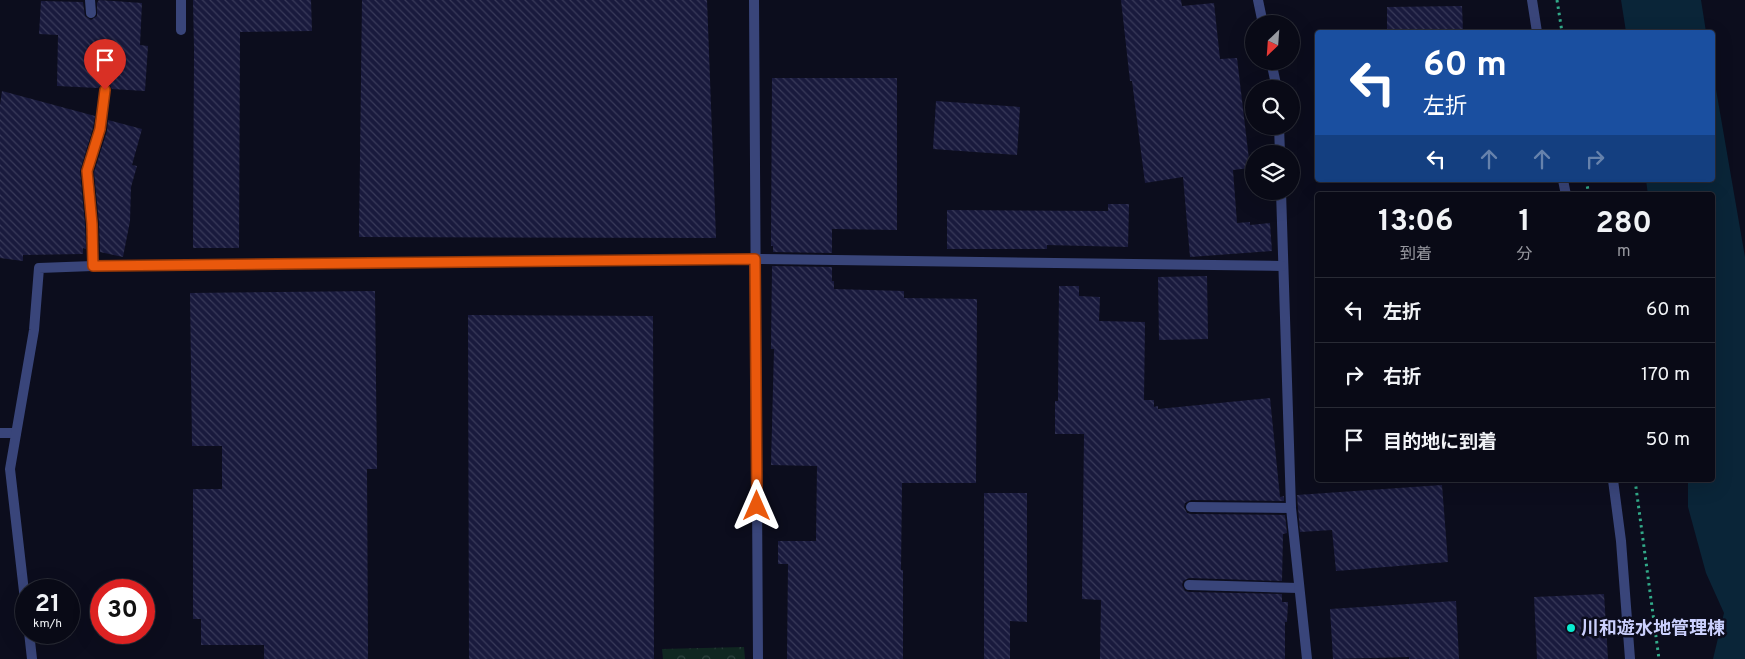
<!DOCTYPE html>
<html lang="ja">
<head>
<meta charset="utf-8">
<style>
  body { margin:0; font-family:Overpass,"Noto Sans JP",sans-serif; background:#12131f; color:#f1f3f6; height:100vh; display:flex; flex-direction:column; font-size:19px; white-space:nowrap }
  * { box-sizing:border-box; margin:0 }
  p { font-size:16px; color:#999aa1 }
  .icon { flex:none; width:28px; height:28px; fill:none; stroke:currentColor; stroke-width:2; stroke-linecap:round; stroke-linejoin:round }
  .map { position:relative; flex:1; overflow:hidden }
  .sheet { position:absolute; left:1315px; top:192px; width:400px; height:290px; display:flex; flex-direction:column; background:#090a16; border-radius:5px; box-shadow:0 5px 20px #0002,0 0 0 1px #292b35 }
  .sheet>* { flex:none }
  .hud { position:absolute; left:1315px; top:30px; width:400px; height:152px; border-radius:5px; box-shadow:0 5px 20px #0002,0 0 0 1px #292b35; background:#1a4fa0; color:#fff; overflow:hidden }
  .needle { width:32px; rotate:205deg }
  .fabs { position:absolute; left:1245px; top:15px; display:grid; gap:10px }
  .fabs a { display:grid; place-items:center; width:55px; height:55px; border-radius:50%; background:#090a16; box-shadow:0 5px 20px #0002,0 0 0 1px #292b35; font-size:25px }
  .speed { position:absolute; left:15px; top:579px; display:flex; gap:10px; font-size:25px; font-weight:700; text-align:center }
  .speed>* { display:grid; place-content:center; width:65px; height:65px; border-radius:50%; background:#090a16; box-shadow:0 5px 20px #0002,0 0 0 1px #292b35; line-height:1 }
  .speed small { font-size:12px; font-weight:400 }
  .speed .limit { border:8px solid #d22; background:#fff; color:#111 }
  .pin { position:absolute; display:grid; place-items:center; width:42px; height:42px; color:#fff; margin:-51px -21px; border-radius:50% 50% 50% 0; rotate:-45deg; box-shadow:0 0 5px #0007 }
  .pin .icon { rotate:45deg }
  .me { position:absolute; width:55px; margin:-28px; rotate:0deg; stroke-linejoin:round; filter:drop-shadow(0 0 4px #0008) }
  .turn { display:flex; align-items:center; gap:18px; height:105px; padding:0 25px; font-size:22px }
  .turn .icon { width:65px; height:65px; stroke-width:2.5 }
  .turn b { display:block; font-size:35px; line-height:42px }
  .lanes { display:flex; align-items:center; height:48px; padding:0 25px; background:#0003; justify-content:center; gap:25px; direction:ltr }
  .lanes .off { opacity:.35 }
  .eta { display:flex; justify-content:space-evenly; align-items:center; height:85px; text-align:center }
  .eta b { font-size:30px; font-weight:700; line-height:35px }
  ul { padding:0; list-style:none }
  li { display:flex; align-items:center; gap:15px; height:65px; padding:0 25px; border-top:1px solid #292b35 }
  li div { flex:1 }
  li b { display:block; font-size:19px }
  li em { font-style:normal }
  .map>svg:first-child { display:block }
  .park { fill:url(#park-crowns) }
  .water { fill:#0a2538 }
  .building { fill:url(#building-back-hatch) }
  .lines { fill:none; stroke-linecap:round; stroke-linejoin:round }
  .path { stroke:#32aa89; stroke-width:3; stroke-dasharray:2.5 4; stroke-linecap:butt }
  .lane { stroke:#39457a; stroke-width:10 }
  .street { stroke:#39457a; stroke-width:10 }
  .route-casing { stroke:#983908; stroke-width:12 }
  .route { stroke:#ea580c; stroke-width:9 }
  .poi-dot { fill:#09ebd0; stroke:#0c0d1d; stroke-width:2 }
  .labels { text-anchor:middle; stroke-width:5; stroke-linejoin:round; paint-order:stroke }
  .poi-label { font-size:18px; font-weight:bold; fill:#cbd0fd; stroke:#0c0d1d; text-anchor:start }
</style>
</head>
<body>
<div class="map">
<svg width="1745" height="659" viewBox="0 0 1745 659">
  <defs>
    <pattern id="park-crowns" width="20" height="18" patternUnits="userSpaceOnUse" patternTransform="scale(1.25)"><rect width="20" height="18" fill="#102721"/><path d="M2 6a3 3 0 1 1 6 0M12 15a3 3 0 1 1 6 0" fill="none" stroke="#314542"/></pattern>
    <pattern id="building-back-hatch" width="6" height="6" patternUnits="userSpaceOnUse" patternTransform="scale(1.25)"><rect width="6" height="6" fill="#191a3d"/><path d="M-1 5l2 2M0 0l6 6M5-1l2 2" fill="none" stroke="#393a5a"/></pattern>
  </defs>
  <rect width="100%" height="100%" fill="#0c0d1d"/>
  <polygon class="park" points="744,647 745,659 663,659 662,649"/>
  <g class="water">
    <polygon points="1621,0 1701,0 1706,32 1626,32"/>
    <polygon points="1713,72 1745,257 1745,659 1713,659 1724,613 1706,573 1688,507 1688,480 1712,480 1712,195 1648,195 1646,180 1712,180"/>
  </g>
  <g class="building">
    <polygon points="99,0 142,3 140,45 148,46 145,91 112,89 110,85 105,83 102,84 98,88 57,86 58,35 39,34 41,1 83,2 85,16 91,20 97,16 97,3"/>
    <polygon points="193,0 311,0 312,31 240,32 239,248 193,248 194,49"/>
    <polygon points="362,0 707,0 716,238 359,237"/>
    <polygon points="1121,0 1181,0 1182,6 1214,3 1220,59 1237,58 1250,168 1233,170 1237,223 1250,222 1250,225 1270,223 1272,251 1190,257 1183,177 1145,183 1132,81 1130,81"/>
    <polygon points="1462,6 1463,32 1387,32 1387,7"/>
    <polygon points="772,78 897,78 897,230 832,229 832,253 773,252 773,246 771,246"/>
    <polygon points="2,91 95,116 93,128 80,171 85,224 86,249 83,248 83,254 23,255 23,261 0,258 0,105"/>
    <polygon points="936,101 1020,107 1017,155 933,149"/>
    <polygon points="108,120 142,129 132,165 137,166 131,187 130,221 123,257 100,252 99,223 94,172 107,131"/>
    <polygon points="1108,204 1129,204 1128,247 1047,245 1047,249 947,249 947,210 1108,211"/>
    <polygon points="772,266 832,267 832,281 834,281 834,289 904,291 904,298 977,299 976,483 902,483 901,570 903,570 903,659 787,659 788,564 778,564 778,541 816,541 817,466 771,465 774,349 771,349"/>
    <polygon points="1207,276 1208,339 1159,340 1158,277"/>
    <polygon points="1059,286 1079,286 1079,296 1100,297 1099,321 1145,322 1144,400 1154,400 1154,407 1158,406 1158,409 1270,398 1280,497 1284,496 1284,501 1191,500 1185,503 1184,507 1187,513 1191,514 1285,515 1287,533 1283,534 1282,581 1189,578 1183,581 1182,585 1185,591 1189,592 1282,594 1282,602 1288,602 1287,622 1285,622 1285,659 1100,659 1101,600 1082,599 1084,434 1055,434 1055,401 1058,401"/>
    <polygon points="375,291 377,469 367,469 368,659 264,659 264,645 201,645 201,619 193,619 193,489 222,489 222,446 192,446 190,293"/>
    <polygon points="468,315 653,316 654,659 469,659"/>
    <polygon points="1442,485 1448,562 1336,571 1332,530 1300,532 1297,495"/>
    <polygon points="984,493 1027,493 1027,622 1010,621 1010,659 984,659"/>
    <polygon points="1604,594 1608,659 1537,659 1534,597"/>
    <polygon points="1456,601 1459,659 1409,659 1409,657 1333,659 1330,609"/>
  </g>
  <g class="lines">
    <g class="path">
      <polyline points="1557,0 1562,32"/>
      <polyline points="1586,180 1589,195"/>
      <polyline points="1635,480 1659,659"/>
    </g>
    <g class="lane">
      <polyline points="90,0 91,13"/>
      <polyline points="181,0 181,30"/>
      <polyline points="93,266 92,224 87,171 100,129 105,90"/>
      <polyline points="1191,507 1291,508"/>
      <polyline points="1189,585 1299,588"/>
    </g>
    <g class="street">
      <polyline points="754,0 758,659"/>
      <polyline points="1258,0 1263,24"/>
      <polyline points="1532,0 1537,32"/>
      <polyline points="1271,61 1277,89"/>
      <polyline points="1279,126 1280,154"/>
      <polyline points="1563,180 1566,195"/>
      <polyline points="1281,191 1291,508 1307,659"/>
      <polyline points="0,433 16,433"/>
      <polyline points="1613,480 1621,541 1630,659"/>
      <polyline points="26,609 10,469 34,330 39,268 93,266 755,259 1282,266"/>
      <polyline points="29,632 32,659"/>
    </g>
  </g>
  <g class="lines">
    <defs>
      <polyline id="route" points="105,90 100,129 87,171 92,224 93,266 755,259 757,506"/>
    </defs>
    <use href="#route" class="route-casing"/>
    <use href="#route" class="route"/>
  </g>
  <circle class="poi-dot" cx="1571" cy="628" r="5"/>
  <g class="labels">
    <g class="poi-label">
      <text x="1581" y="634">川和遊水地管理棟</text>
    </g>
  </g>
</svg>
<div class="fabs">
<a><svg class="needle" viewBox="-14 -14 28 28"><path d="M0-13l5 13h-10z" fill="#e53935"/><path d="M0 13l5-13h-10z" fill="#999aa1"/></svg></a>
<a><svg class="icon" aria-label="search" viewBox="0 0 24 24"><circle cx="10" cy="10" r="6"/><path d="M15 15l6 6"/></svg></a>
<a><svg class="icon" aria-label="layers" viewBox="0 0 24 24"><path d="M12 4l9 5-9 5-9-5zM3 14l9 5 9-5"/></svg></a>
</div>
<div class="speed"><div>21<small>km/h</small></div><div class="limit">30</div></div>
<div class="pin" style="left:105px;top:90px;background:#d93025"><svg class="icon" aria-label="arrive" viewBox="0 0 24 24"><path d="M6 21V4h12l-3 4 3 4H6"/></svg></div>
<svg class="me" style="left:757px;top:506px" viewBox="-20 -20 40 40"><path d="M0-17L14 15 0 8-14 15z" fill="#ea580c" stroke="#fff" stroke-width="4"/></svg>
<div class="hud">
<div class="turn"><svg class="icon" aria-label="left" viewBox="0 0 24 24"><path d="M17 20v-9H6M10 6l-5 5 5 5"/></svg><div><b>60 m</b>左折</div></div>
<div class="lanes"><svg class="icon" aria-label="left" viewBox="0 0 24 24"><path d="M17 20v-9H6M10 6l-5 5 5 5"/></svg><svg class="icon off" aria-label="ahead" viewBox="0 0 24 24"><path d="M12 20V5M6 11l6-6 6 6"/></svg><svg class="icon off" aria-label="ahead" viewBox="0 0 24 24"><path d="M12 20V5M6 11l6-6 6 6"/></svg><svg class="icon off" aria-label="right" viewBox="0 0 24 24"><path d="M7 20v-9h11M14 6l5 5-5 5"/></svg></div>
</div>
<section class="sheet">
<div class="eta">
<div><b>13:06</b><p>到着</p></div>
<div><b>1</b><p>分</p></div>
<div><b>280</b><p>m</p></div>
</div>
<ul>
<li><svg class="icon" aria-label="left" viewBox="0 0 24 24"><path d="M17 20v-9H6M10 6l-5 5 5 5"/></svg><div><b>左折</b></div><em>60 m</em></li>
<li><svg class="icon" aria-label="right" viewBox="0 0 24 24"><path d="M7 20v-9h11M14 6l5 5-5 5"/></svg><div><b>右折</b></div><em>170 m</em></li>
<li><svg class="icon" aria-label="arrive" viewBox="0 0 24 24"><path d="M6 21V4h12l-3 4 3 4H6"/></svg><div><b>目的地に到着</b></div><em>50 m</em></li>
</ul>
</section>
</div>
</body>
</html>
